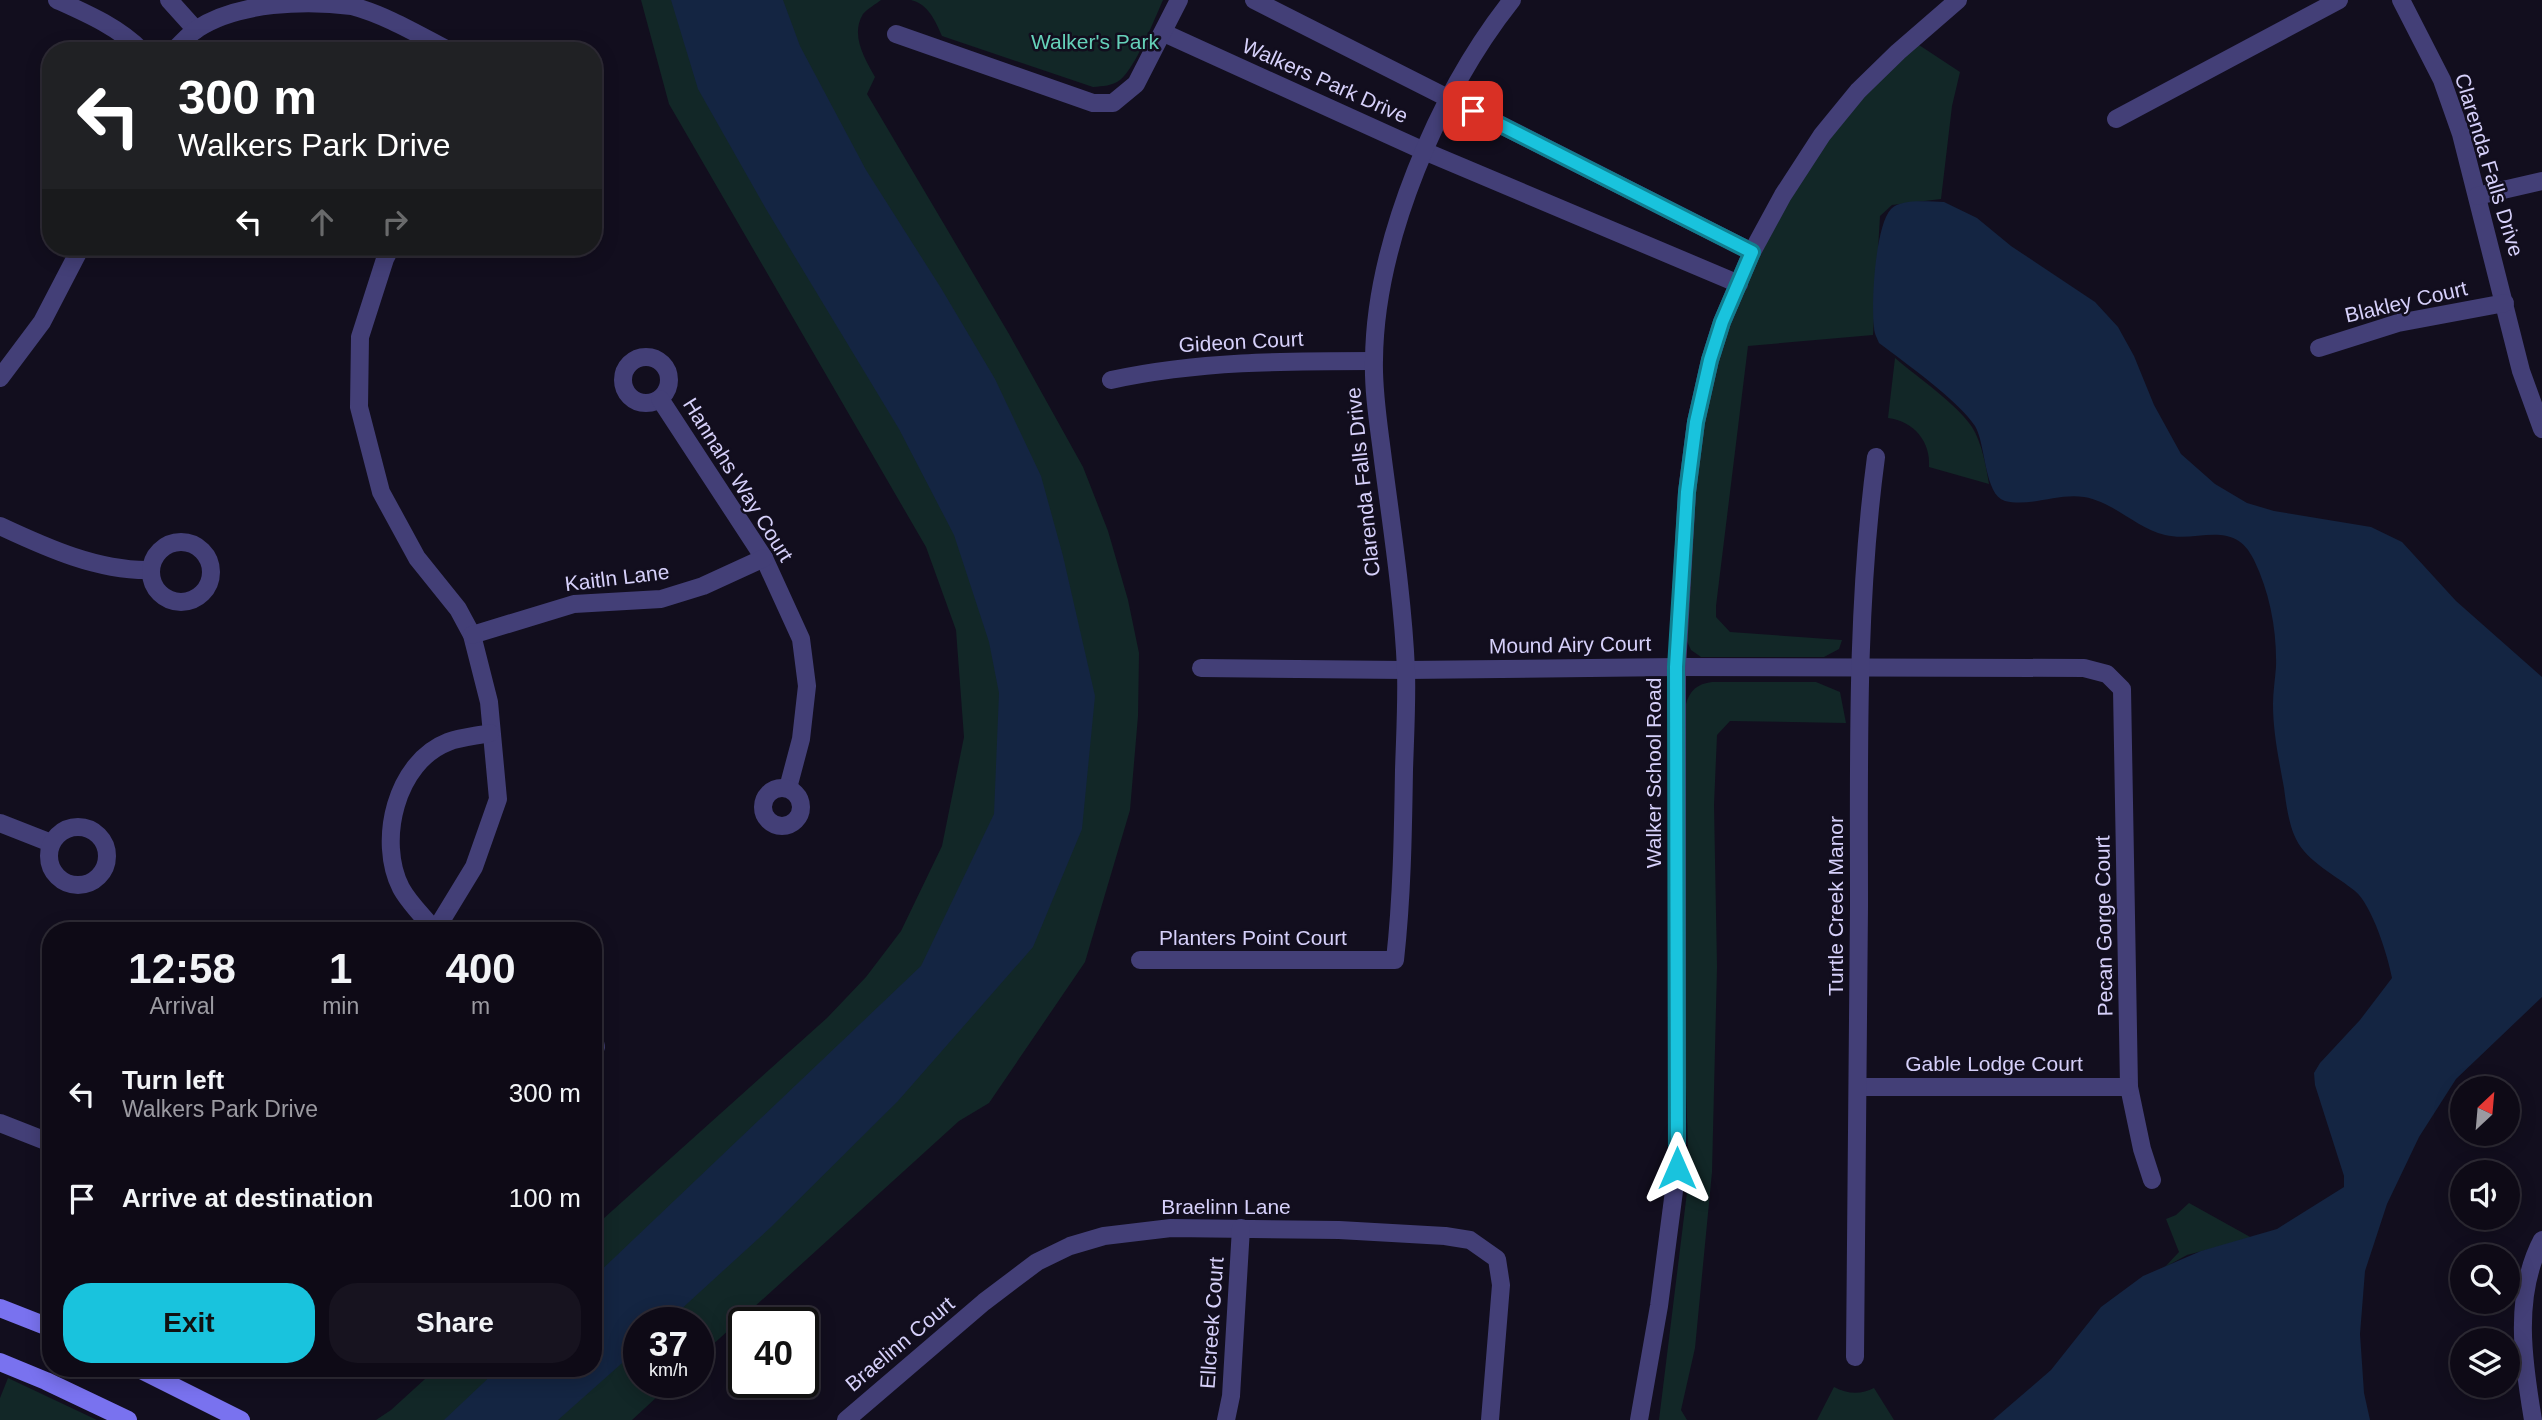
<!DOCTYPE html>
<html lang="en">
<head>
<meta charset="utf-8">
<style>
  body { margin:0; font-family:Helvetica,sans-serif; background:#17131f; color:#f1f3f6; height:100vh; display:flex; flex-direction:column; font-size:26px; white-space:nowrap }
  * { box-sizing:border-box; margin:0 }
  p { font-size:23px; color:#9b9aa1 }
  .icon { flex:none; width:38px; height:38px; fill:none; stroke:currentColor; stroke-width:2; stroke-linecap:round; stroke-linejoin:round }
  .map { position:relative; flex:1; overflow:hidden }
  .sheet { position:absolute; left:42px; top:922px; width:560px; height:455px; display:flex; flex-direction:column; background:#0e0a16; border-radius:28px; box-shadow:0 4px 18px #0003,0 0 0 2px #2e2b35 }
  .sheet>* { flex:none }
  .top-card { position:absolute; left:42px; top:42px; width:560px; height:214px; border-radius:28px; box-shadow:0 4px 18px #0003,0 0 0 2px #2e2b35; background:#202124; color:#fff; overflow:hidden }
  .needle { width:46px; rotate:26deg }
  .buttons { position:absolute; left:2450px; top:1076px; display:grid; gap:14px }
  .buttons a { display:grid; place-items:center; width:70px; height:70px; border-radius:50%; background:#0e0a16; box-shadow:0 4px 18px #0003,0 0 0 2px #2e2b35; font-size:35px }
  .speed { position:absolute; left:623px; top:1307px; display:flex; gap:14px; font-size:35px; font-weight:700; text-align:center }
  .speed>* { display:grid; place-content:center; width:91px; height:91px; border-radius:50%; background:#0e0a16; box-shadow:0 4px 18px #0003,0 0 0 2px #2e2b35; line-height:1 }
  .speed small { font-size:18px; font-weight:400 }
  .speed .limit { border:4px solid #111; border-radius:10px; background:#fff; color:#111 }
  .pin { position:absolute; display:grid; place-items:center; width:60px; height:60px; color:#fff; margin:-30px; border-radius:14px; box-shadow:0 4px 10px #0006 }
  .me { position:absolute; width:77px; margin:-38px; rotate:0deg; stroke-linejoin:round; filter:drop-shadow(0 0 5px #0008) }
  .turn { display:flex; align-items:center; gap:24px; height:147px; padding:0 21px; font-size:32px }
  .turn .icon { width:91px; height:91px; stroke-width:2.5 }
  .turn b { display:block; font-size:49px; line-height:60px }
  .lanes { display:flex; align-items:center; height:66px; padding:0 21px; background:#0003; justify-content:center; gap:35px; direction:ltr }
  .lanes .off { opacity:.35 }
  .eta { display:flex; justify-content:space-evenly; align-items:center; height:119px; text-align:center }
  .eta b { font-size:42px; font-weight:800; line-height:49px }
  .primary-button { display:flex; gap:14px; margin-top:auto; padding:14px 21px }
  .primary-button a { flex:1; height:80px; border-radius:28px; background:#19c3dd; color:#111; font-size:28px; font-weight:800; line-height:80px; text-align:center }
  .primary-button a+a { background:#17131f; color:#f1f3f6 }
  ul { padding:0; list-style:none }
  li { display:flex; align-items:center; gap:21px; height:105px; padding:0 21px }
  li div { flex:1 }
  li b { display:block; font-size:26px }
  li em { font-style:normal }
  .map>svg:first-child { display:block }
  .green { fill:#122727 }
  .water { fill:#142542 }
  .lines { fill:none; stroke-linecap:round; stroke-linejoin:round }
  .minor { stroke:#433f77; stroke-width:18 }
  .tertiary { stroke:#433f77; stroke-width:18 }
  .secondary { stroke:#7972ef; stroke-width:18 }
  .route-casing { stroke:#107f90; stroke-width:18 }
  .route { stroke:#19c3dd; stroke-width:12 }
  .labels { text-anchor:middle; stroke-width:5; stroke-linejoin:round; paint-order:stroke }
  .park-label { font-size:21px; fill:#65d1b9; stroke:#120e1e }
  .street-label { font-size:21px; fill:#d6d0fa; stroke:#120e1e }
</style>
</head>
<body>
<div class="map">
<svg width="2542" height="1420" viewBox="0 0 2542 1420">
  <rect width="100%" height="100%" fill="#120e1e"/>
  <g class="green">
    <path d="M641 0H881C876 4 867 9 863 14 850 35 865 59 875 77L867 94 1009 334 1083 467 1108 531 1128 600 1139 653 1138 716 1130 810 1085 962 989 1103 959 1121 698 1358V1323H639V1382L672 1383 632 1420H376L391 1410 436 1369 593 1368V1228L827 1018 866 977 901 931 942 846 964 737 956 630 926 547 669 104Z"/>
    <path d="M911 0H1163C1154 20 1136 67 1120 80 1112 86 1103 86 1093 87L942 36C935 20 928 4 911 0Z"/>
    <polygon points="1916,43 1960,72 1952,106 1941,199 1892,205 1880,216 1873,335 1748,346 1716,606 1716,617 1730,632 1842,640 1839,649 1824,657 1701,657 1691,650 1686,639 1692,495 1705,402 1719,342 1790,193 1841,119"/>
    <path d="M1895 358C1918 378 1956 403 1972 427 1982 443 1986 466 1989 484L1929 467C1931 442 1914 421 1888 418Z"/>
    <path d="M1712 682H1816L1840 692 1846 723 1730 721 1717 735 1714 805 1717 967 1712 1172 1695 1348 1681 1410 1687 1420H1659L1689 1176 1686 1088V704C1690 690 1697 684 1712 682Z"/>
    <polygon points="2189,1203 2252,1238 2187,1255 2165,1267 2179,1252 2166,1219 2176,1215"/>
    <polygon points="8,1378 97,1420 0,1420 0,1398"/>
    <path d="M1834 1387C1847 1394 1861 1395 1874 1388L1894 1420H1817Z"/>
  </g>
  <g class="water">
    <polygon points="671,0 783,0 800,46 866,170 941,288 995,379 1041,476 1063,556 1095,696 1082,829 1033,947 898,1101 771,1227 666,1323 639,1323 639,1348 558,1420 444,1420 498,1369 593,1368 593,1278 921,966 994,814 999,693 989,642 954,535 899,429 766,209 698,89"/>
    <path d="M1944 202 1977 218 2011 246 2095 302 2118 327 2134 356 2154 405 2181 454 2215 484 2247 503 2274 511 2371 527 2402 542 2456 601 2542 677V997L2456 1079 2419 1137 2387 1204 2365 1271 2360 1334 2364 1393 2370 1420H1993L2051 1370 2101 1307 2143 1276 2201 1251 2277 1229 2344 1187V1176L2315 1085 2314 1073 2320 1063 2360 1020 2392 978C2388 956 2372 905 2355 891 2337 876 2307 862 2296 839 2289 825 2286 804 2284 788 2279 760 2273 733 2273 704 2273 692 2275 680 2276 667 2277 631 2270 593 2254 560 2234 518 2198 543 2165 535 2136 528 2114 502 2084 497 2058 493 2031 507 2005 501 1984 495 1986 444 1975 426 1959 401 1904 362 1879 343 1877 338 1874 333 1874 327 1871 304 1875 226 1891 209 1902 198 1930 202 1944 202Z"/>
  </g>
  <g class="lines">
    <g class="minor">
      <path d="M57 0C88 14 118 27 142 51"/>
      <polyline points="169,0 196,30"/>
      <polyline points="1254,0 1752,252"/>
      <polyline points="2401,0 2442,80 2461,134 2521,371 2542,429"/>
      <polyline points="1164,33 1424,151 1739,284"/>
      <polyline points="896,34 1093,103 1113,103 1136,84 1179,0"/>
      <path d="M173 51C181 44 188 35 197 29 238 2 306 0 352 6 386 15 419 35 450 51"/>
      <polyline points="2116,119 2339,0"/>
      <polyline points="2477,196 2542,181"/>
      <polyline points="391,247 385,259 360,337 359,407 381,492 417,558 458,609 472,635 489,702 498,799 474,867 435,931"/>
      <polyline points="2319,348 2398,323 2505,303"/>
      <circle cx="646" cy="380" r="23"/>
      <polyline points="0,378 42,322 81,247"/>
      <path d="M1111 380C1198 361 1285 361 1373 361"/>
      <polyline points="660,399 764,558 801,639 807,686 801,739 788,788"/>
      <path d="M0 526C47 548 98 571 150 570"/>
      <circle cx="181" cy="572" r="30"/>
      <polyline points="472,635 574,604 661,599 703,586 764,558"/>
      <polyline points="1201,668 1406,670 1677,667 2084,668 2107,674 2122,689 2129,1087 2142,1149 2152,1180"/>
      <circle cx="782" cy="807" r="19"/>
      <polyline points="0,823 51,843"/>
      <circle cx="78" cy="856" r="29"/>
      <path d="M435 931C424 917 409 903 401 888 377 841 396 762 448 742 461 737 477 736 490 733"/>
      <path d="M1140 960H1395C1402 897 1403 834 1404 770 1405 737 1407 703 1406 670 1403 600 1392 529 1383 460 1379 427 1373 393 1374 360 1375 242 1439 92 1512 0"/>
      <polyline points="593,1033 596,1047 593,1053"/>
      <polyline points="1859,1087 2129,1087"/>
      <polyline points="0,1123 51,1143"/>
      <path d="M1855 1357C1857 1206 1859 1056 1859 906 1859 756 1856 606 1876 457"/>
      <polyline points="846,1420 984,1302 1037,1262 1070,1246 1104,1236 1171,1228 1339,1230 1445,1236 1470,1240 1497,1259 1501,1285 1490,1420"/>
      <polyline points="1226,1420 1231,1396 1241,1228"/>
      <path d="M2533 1420C2523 1361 2513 1295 2542 1240"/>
    </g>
    <polyline class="tertiary" points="1639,1420 1659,1306 1677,1168 1677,667 1687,492 1696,422 1710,360 1722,322 1752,252 1783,195 1822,135 1858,91 1898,52 1958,0"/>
    <g class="secondary">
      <polyline points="0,1308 51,1328"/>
      <polyline points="0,1362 46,1381 128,1420"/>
      <polyline points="137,1368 241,1420"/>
    </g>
  </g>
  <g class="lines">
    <defs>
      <polyline id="route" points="1473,111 1752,252 1722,322 1710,360 1696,422 1687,492 1676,667 1677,1168"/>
    </defs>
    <use href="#route" class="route-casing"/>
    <use href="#route" class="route"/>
  </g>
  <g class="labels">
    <g class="park-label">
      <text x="1095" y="49">Walker's Park</text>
    </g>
    <g class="street-label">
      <text transform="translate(1325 81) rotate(24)" y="7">Walkers Park Drive</text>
      <text transform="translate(2489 165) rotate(73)" y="7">Clarenda Falls Drive</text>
      <text transform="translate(2406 302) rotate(-13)" y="7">Blakley Court</text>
      <text transform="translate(1241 342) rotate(-3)" y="7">Gideon Court</text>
      <text transform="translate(738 480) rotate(58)" y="7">Hannahs Way Court</text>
      <text transform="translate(1363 482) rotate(-96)" y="7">Clarenda Falls Drive</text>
      <text transform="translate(617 578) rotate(-7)" y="7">Kaitln Lane</text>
      <text transform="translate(1570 645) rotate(-1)" y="7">Mound Airy Court</text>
      <text transform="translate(1654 773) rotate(-90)" y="7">Walker School Road</text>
      <text transform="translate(1836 906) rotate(-90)" y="7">Turtle Creek Manor</text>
      <text transform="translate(2104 926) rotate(-91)" y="7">Pecan Gorge Court</text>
      <text x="1253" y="945">Planters Point Court</text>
      <text x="1994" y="1071">Gable Lodge Court</text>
      <text x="1226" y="1214">Braelinn Lane</text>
      <text transform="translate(1212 1323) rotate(-86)" y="7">Ellcreek Court</text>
      <text transform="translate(900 1344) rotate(-40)" y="7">Braelinn Court</text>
    </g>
  </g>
</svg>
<div class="buttons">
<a><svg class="needle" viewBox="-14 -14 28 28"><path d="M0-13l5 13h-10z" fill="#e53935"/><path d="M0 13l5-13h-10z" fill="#9b9aa1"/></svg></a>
<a><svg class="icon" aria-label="sound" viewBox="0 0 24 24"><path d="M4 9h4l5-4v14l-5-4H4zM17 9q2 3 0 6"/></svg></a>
<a><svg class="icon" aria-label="search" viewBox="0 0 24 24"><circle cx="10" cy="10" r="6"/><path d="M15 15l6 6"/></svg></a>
<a><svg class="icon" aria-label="layers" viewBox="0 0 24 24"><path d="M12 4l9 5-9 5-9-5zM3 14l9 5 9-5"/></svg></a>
</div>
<div class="speed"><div>37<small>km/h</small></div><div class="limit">40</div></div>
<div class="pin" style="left:1473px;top:111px;background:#d93025"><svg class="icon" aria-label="arrive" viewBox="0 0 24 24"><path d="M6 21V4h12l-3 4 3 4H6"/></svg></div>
<svg class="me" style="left:1677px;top:1168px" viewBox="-20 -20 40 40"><path d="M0-17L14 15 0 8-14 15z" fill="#19c3dd" stroke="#fff" stroke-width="4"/></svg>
<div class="top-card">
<div class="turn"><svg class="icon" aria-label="left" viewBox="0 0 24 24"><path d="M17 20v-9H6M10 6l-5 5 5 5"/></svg><div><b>300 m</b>Walkers Park Drive</div></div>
<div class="lanes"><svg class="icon" aria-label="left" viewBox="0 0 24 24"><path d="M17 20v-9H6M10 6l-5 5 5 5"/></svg><svg class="icon off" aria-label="ahead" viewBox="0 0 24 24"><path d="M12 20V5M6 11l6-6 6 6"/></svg><svg class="icon off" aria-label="right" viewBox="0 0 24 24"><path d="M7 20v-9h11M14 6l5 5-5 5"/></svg></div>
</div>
<section class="sheet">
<div class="eta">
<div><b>12:58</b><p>Arrival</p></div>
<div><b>1</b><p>min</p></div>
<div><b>400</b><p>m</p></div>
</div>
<ul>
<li><svg class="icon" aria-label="left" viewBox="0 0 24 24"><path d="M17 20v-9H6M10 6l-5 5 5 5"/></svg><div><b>Turn left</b><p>Walkers Park Drive</p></div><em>300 m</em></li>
<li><svg class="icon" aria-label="arrive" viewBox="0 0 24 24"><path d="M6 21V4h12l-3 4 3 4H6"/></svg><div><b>Arrive at destination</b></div><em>100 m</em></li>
</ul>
<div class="primary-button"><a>Exit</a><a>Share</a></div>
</section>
</div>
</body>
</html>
